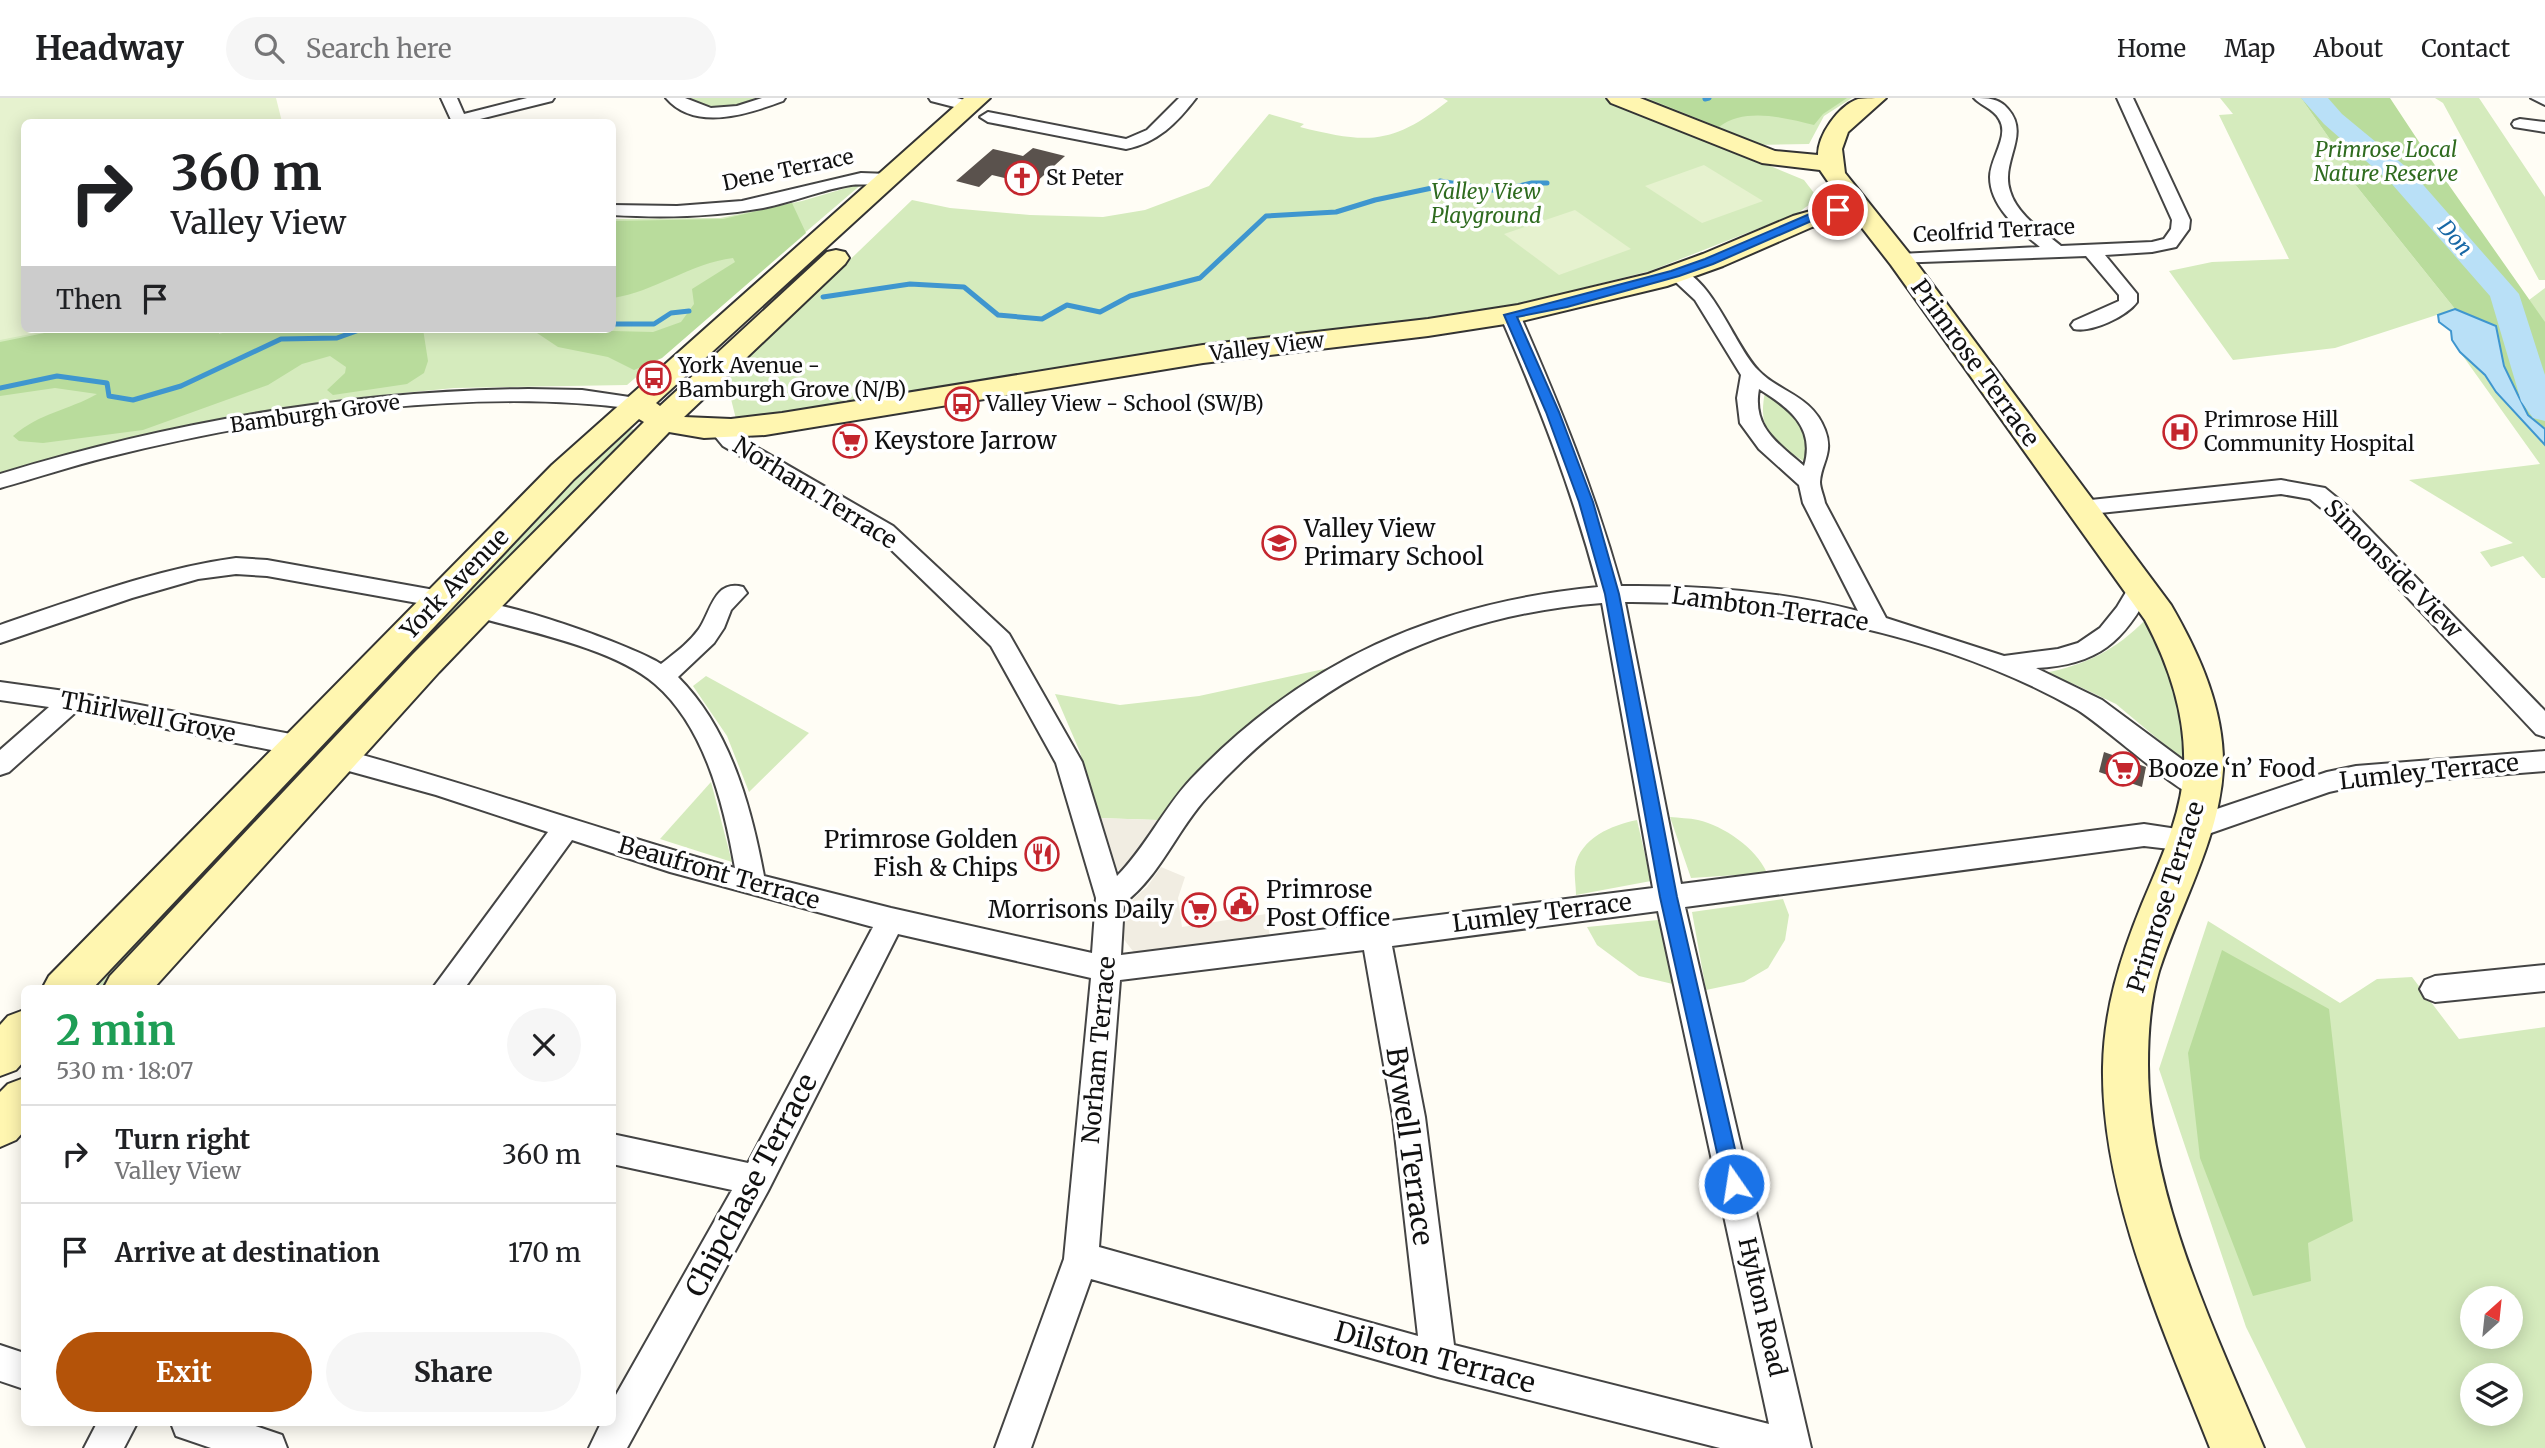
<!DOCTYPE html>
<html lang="en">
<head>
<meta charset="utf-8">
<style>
  body { margin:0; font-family:Merriweather,serif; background:#f6f6f6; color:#202124; height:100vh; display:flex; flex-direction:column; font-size:26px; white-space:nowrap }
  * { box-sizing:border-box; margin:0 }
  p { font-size:23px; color:#757577 }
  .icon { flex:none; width:38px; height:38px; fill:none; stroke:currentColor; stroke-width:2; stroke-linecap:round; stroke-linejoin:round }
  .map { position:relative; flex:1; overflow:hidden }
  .side { position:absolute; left:21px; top:887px; width:595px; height:441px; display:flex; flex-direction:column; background:#fff; border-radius:10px; box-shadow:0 4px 18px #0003 }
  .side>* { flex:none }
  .hud { position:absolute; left:21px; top:21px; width:595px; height:214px; border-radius:10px; box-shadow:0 4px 18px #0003; background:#fff; color:#202124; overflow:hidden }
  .needle { width:46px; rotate:27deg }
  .buttons { position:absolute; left:2460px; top:1188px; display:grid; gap:14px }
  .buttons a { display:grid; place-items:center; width:63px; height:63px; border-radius:50%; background:#fff; box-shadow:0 4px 18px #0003; font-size:35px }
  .pin { position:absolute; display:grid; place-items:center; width:60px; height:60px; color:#fff; margin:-30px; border:4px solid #fff; border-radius:50%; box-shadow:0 2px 7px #0007 }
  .me { position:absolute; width:77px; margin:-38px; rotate:347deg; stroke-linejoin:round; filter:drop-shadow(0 0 5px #0008) }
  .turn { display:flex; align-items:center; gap:24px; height:147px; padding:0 35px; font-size:32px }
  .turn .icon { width:91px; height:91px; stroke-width:2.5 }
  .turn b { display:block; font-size:49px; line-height:60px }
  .then { display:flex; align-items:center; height:66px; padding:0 35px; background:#0003; gap:14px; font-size:26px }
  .round { display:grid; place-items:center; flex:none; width:74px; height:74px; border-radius:37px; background:#f6f6f6 }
  .summary { display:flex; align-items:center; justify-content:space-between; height:119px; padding:0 35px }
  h1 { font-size:42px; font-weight:700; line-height:52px; color:#1e9e55 }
  .button { display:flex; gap:14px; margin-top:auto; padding:14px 35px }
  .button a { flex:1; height:80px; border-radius:42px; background:#b45309; color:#fff; font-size:28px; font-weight:700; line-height:80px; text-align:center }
  .button a+a { background:#f6f6f6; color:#202124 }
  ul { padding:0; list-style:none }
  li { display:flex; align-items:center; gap:21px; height:98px; padding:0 35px; border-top:2px solid #e0e0e0 }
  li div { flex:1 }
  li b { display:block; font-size:26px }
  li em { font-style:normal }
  header { display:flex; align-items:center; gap:42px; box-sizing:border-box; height:98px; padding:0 35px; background:#fff; border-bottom:2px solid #e0e0e0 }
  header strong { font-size:33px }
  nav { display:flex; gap:38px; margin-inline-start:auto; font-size:24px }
  .search { width:490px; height:63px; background:#f6f6f6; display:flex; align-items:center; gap:18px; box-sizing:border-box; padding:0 24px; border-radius:38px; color:#757577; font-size:26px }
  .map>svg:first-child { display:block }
  .green { fill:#d5ebbd; fill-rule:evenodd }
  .forest { fill:#b9dc9c }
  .pitch { fill:#e6f2cf }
  .plaza { fill:#f1ede2 }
  .water { fill:#b9e0f7; stroke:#3f96cf; stroke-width:2 }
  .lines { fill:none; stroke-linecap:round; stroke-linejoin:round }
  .stream { stroke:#3f96cf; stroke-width:5 }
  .river { fill:#b9e0f7; fill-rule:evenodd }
  .building { fill:#5a524d }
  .street-casing { stroke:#444; stroke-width:4 }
  .secondary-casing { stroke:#333; stroke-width:4 }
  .street { fill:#fff; fill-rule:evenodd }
  .secondary { fill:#fff6b0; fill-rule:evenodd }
  .route { fill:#1a73e8; stroke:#114b97; stroke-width:2 }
  .labels { text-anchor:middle; stroke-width:7; stroke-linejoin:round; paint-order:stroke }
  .far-park-label { font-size:21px; font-style:italic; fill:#2f6b1f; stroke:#fff }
  .far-street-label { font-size:21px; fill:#111; stroke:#fff }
  .far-poi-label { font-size:21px; fill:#111; stroke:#fff; text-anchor:start }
  .far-water-label { font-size:21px; font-style:italic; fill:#1768a6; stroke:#fff }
  .street-label { font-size:24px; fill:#111; stroke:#fff }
  .poi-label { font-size:24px; fill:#111; stroke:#fff; text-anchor:start }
  .near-street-label { font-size:28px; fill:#111; stroke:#fff }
</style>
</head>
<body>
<header>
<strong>Headway</strong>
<div class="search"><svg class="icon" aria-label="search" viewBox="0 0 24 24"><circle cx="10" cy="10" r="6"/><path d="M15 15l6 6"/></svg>Search here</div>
<nav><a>Home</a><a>Map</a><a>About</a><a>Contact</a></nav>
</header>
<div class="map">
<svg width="2545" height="1350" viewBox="0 0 2545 1350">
  <rect width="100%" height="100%" fill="#fffdf5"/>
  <g class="green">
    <path d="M686 0H766C739 10 711 18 686 0Z"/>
    <path d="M1443 0H1605L1804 82 1814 95V103L1798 115 1650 173 1507 209 1085 267 736 321 726 281 912 102 950 110 1030 117 1103 119 1145 112 1209 88 1269 16 1304 26 1300 29C1368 46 1392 47 1448 3Z"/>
    <polygon points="1642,0 1852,0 1824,18 1809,46 1755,47"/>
    <polygon points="2220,0 2301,0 2341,57 2354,85 2455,211 2335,250 2233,262 2169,173 2212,164 2289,161 2219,17 2233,16"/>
    <polygon points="2435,0 2479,0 2545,99 2545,182 2539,182 2443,5"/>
    <polygon points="863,85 627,287 454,290 332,302 175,331 0,376 0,236 29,231 612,231 613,121 720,120 802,103"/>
    <polygon points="2545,190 2545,480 2542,480 2523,458 2491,469 2480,454 2513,445 2409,382 2540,366 2460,254"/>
    <path d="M1765 294C1794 314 1810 327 1805 364 1773 344 1757 334 1765 294Z"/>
    <polygon points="633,331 636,337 326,655 312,659 309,651 622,333"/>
    <path d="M2146 521 2175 573 2189 667 2116 606 2076 587 2044 575C2086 567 2116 552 2146 521Z"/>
    <path d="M1333 569C1266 613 1211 662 1158 722L1097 720 1080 654 1055 596 1120 607 1199 598Z"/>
    <polygon points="706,578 809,635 749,694 727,638 693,588"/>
    <polygon points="711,684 732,764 660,741"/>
    <polygon points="286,686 287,695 107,891 84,891 272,690"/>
    <path d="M1670 719C1679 720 1689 720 1698 722 1724 728 1756 750 1767 775L1691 780Z"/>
    <path d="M1637 722 1651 783 1576 797C1576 788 1574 777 1575 769 1580 740 1612 727 1637 722Z"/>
    <polygon points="1783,801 1789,817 1785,842 1768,870 1744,884 1706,892 1692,814"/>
    <polygon points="1658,822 1677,887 1639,878 1597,847 1587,829"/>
    <path d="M2208 823 2340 905 2377 881 2412 879 2459 941 2545 929V1350H2306L2246 1229 2159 971ZM2473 1200H2511V1239H2473ZM2473 1278H2511V1316H2473Z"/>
  </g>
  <g class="forest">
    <path d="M1647 0H1847L1823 16 1814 27C1785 20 1745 9 1719 29Z"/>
    <path d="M2301 0H2390L2425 53 2545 224V331C2540 327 2532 322 2528 317 2508 293 2502 257 2496 228L2455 211 2354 85 2341 57Z"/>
    <path d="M792 105 806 135 662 260 634 272 608 259 558 249 531 231 653 234 681 224 694 206 692 191 735 164 733 160C691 165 654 194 613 200V123L723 121Z"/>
    <path d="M64 231H219V236L237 231H423L428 263 424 275 407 286 333 297 327 292 345 275 346 269 330 258 302 266 268 287 143 332 43 345 19 343 13 338C41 314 67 313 97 296L55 290 0 298V244Z"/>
    <polygon points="2222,852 2329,911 2353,1123 2308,1145 2311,1183 2253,1198 2200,1060 2188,955"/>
  </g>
  <g class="pitch">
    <polygon points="0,0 276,0 282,24 24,24 24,231 56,231 0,242"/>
    <polygon points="1704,67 1763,103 1702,125 1645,88"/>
    <polygon points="1575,112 1631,151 1559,177 1504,136"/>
  </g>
  <g class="plaza">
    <polygon points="1097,720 1158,722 1138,759 1127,772 1115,772"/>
    <polygon points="1161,769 1185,779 1178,800 1182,829 1266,816 1270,839 1136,857 1122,839 1119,819 1126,807 1147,789"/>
  </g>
  <polygon class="water" points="2455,211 2496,228 2504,268 2518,297 2528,317 2545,331 2545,347 2496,294 2485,277 2460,254 2452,242 2451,233 2439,224 2438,217"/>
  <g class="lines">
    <g class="stream">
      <polyline points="1705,1 1709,0"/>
      <polyline points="823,199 910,186 964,189 998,217 1042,221 1067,207 1100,214 1130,198 1200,180 1266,118 1336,114 1375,102 1432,90 1440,83 1498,93 1532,85 1547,85"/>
      <polyline points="612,226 654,226 671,215 689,213"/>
      <polyline points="0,290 57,278 107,285 109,298 133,302 181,288 281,241 337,240 362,231"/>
    </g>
    <polygon class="river" points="2301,0 2328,0 2342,16 2411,73 2519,196 2545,277 2545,323 2533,320 2521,303 2490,198 2391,85 2324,26"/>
  </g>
  <g class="building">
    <polygon points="1033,50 1065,58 1033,87 992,77 979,89 956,83 993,51 1023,58"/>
    <polygon points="2104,654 2146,669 2142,689 2099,674"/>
  </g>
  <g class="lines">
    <defs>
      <g id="street">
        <polygon points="441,0 457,0 464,16 527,0 554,0 552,3 468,24 452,24"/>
        <path d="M666 0H685L711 10 737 8 762 0H785L783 3C748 16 695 34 666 0Z"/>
        <polygon points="929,0 957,0 976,5 978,8 970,13 931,3"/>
        <path d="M1179 0H1196C1177 25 1157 45 1126 51L988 24 980 19 988 14 1126 41 1147 32Z"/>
        <path d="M1974 0C1988 0 1999 0 2008 11 2031 37 2000 63 2010 93 2017 117 2043 133 2061 148L2152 144 2164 141 2171 131 2172 122 2117 0H2133L2190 122 2189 131 2176 149 2152 154 2105 157 2137 196V204C2127 218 2092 235 2074 231L2071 227 2074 223 2119 203V197L2086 158 1894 165 1891 161 1894 157 1900 156 2040 149C2019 132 1990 109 1990 79 1990 60 2010 38 1999 21 1994 11 1981 8 1974 0Z"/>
        <polygon points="2531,0 2545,0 2545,7"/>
        <polygon points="2520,21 2545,24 2545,34 2514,29 2512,26 2514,23"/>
        <path d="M861 75 889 76 898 81C889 90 864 85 851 87 821 92 793 104 763 110 713 119 663 120 612 117V107L677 108 742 103Z"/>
        <path d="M1675 169C1713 179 1733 246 1758 272 1778 294 1812 297 1825 332 1834 355 1821 365 1820 384 1820 390 1824 399 1825 405L1886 520 2004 558 2058 551 2078 545 2100 530 2117 509 2132 484 2140 482 2148 484 2152 490C2124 544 2098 567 2036 570L2102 602 2211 683 2215 690 2211 697C2210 698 2203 700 2201 700 2181 699 2102 626 2076 611 1944 536 1776 503 1625 504L1681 786 2144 726 2197 734 2201 742 2197 750 2187 753 2144 748 1685 809 1811 1350H1720L1438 1279 1091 1181 1031 1350H995L1064 1161 1091 880 898 836 768 1093 627 1350H589L601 1325H612V1304L732 1092 612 1066V1036L748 1065 873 829 670 774 572 742 464 891H432L548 734 436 697 327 667 323 660 327 653 336 650C470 685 601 733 735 770 724 707 705 629 655 586 612 549 524 533 470 517L466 511 470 505C494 498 636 549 661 566 675 555 689 545 699 531 711 514 714 481 743 489L747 495 731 512 724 530 714 545 678 579C730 631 751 708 764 778L891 810 1092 855 1096 800 1056 665 991 548 877 438 723 348 709 331 712 326H726L737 338 893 428 1009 536 1082 664 1117 778C1146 749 1163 711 1191 681 1305 562 1435 505 1598 489 1572 392 1540 309 1500 217L1503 213H1517L1520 217C1560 308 1594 392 1621 488 1701 487 1781 493 1858 513L1803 405 1799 387 1759 351 1740 325 1737 300 1741 277 1695 202 1666 175ZM1759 291C1788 309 1816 329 1804 368 1778 345 1752 330 1759 291ZM1602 505 1653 790 1121 857 1124 805C1161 777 1177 731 1209 697 1315 581 1445 517 1602 505ZM1658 813 1769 1326 1454 1247 1425 1019 1392 848ZM1364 852 1393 1019 1418 1238 1099 1149 1120 882Z"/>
        <path d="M528 291 582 292 643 301 646 305 643 309 636 311C470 288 269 319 108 359 71 368 36 380 0 390V376C171 324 349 293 528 291Z"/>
        <polygon points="2281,382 2325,390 2347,408 2545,613 2545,639 2536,636 2331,418 2310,401 2281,396 2081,417 2073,415 2070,410 2073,405 2081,403"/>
        <path d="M236 460 267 462 440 493 448 495 452 501 448 507 440 509 267 478 236 476 198 481 132 500 0 545V527C77 501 155 471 236 460Z"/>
        <polygon points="0,584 72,594 296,637 305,640 309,647 305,654 296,657 77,613 9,674 0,677 0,652 49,609 0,602"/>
        <polygon points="2545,653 2545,673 2356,688 2329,694 2211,735 2184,730 2181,722 2184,714 2194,711 2211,713 2327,674 2356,668"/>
        <polygon points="2545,867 2545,893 2435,904 2425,900 2420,891 2425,882 2435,878"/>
        <polygon points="0,1247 24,1255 24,1291 0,1283"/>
        <polygon points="97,1325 137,1325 124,1350 84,1350"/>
        <polygon points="171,1325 247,1325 282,1337 287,1350 211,1350 176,1338"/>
      </g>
      <g id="secondary">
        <path d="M964 0H990L656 305 660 308 827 154 836 152 845 154 849 160 845 166 684 319 731 321 782 315 1203 247 1428 221 1518 207 1648 176 1703 156 1793 118 1842 104 1820 72 1762 65 1611 5 1607 0H1640L1775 53 1818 57C1818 37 1838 8 1858 1 1865 0 1878 0 1886 0L1848 34 1842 51 1845 75 1909 155 2171 507C2200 557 2225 613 2223 672 2219 742 2180 807 2159 873 2150 903 2148 936 2148 967 2148 1096 2215 1233 2264 1350H2210C2164 1233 2101 1097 2103 969 2104 911 2120 860 2142 806 2160 763 2182 717 2184 669 2186 618 2169 567 2145 522L1891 167 1852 117 1812 129 1723 168 1667 188 1518 224 1428 238 1203 265 765 337 704 340 669 334 439 574 153 891H103L110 878 413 556 644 324 639 321 574 381 92 891H42L49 878 552 367Z"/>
        <polygon points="24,912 24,963 16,972 0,978 0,927 8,918"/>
        <polygon points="24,980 24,1033 16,1042 0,1049 0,994 8,986"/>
      </g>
    </defs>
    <use href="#street" class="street-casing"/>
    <use href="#secondary" class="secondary-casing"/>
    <use href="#street" class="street"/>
    <use href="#secondary" class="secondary"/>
  </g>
  <polygon class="route" points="1838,108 1842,109 1842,114 1825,117 1713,166 1679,178 1567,209 1517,219 1559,314 1593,404 1619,496 1677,799 1743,1086 1741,1092 1734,1095 1727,1092 1724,1086 1660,799 1605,496 1579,404 1546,314 1504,217 1671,173 1705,161 1819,112"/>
  <defs>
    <symbol id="church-ring" viewBox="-11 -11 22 22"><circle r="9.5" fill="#fff" stroke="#c4262e" stroke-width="1.5"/><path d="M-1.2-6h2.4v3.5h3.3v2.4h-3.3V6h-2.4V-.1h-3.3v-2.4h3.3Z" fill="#c4262e"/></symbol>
    <symbol id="bus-ring" viewBox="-11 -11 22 22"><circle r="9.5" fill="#fff" stroke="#c4262e" stroke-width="1.5"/><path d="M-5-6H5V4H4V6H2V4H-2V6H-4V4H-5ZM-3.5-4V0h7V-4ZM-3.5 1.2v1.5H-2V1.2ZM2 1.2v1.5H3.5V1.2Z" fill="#c4262e"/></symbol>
    <symbol id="hospital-ring" viewBox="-11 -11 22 22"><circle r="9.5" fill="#fff" stroke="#c4262e" stroke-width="1.5"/><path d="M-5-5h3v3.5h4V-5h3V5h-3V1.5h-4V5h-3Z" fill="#c4262e"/></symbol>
    <symbol id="supermarket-ring" viewBox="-11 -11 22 22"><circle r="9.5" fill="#fff" stroke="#c4262e" stroke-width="1.5"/><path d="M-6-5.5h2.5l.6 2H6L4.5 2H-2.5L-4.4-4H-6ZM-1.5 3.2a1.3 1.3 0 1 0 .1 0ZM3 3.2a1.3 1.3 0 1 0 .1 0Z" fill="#c4262e"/></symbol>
    <symbol id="school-ring" viewBox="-11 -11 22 22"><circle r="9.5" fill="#fff" stroke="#c4262e" stroke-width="1.5"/><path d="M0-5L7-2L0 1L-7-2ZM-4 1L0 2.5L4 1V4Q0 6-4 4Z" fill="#c4262e"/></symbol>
    <symbol id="restaurant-ring" viewBox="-11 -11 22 22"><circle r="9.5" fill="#fff" stroke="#c4262e" stroke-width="1.5"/><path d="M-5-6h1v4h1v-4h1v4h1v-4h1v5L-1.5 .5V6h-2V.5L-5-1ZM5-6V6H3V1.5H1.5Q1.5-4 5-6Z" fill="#c4262e"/></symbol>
    <symbol id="civic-ring" viewBox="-11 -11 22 22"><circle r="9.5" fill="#fff" stroke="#c4262e" stroke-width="1.5"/><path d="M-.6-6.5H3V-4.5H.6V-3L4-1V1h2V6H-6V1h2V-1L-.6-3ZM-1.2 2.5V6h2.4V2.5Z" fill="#c4262e"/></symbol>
  </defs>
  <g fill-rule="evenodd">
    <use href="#church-ring" x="1003" y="61" width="38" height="38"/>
    <use href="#bus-ring" x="635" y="261" width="38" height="38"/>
    <use href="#bus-ring" x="943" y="287" width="38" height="38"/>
    <use href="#hospital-ring" x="2161" y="315" width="38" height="38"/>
    <use href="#supermarket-ring" x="831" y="324" width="38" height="38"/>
    <use href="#school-ring" x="1260" y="426" width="38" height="38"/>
    <use href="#supermarket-ring" x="2104" y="652" width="38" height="38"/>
    <use href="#restaurant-ring" x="1023" y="737" width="38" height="38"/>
    <use href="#civic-ring" x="1222" y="787" width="38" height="38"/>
    <use href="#supermarket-ring" x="1180" y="793" width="38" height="38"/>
  </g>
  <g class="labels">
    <g class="far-park-label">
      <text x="2386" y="59">Primrose Local<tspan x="2386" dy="24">Nature Reserve</tspan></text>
      <text x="1486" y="101">Valley View<tspan x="1486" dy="24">Playground</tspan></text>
    </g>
    <g class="far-street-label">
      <text transform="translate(788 72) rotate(-12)" y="7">Dene Terrace</text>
      <text transform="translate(1994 133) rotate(-3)" y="7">Ceolfrid Terrace</text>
      <text transform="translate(1267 249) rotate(-7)" y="7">Valley View</text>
      <text transform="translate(315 316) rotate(-8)" y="7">Bamburgh Grove</text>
    </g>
    <g class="far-poi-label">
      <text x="1046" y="87">St Peter</text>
      <text x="678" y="275">York Avenue -<tspan x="678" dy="24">Bamburgh Grove (N/B)</tspan></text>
      <text x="986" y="313">Valley View - School (SW/B)</text>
      <text x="2204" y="329">Primrose Hill<tspan x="2204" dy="24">Community Hospital</tspan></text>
    </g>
    <g class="far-water-label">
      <text transform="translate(2455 140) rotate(49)" y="7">Don</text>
    </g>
    <g class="street-label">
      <text transform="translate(1975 265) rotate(54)" y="8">Primrose Terrace</text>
      <text transform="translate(815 395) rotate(32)" y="8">Norham Terrace</text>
      <text transform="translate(2393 471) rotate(45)" y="8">Simonside View</text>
      <text transform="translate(455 486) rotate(-46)" y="8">York Avenue</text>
      <text transform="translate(1770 511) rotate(8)" y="8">Lambton Terrace</text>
      <text transform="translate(148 619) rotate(11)" y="8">Thirlwell Grove</text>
      <text transform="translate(2429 674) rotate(-6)" y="8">Lumley Terrace</text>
      <text transform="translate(719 775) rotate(16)" y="8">Beaufront Terrace</text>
      <text transform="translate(2166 799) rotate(-72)" y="8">Primrose Terrace</text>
      <text transform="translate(1542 815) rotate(-7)" y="8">Lumley Terrace</text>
      <text transform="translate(1099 952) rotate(-85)" y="8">Norham Terrace</text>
      <text transform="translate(1762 1209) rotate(77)" y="8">Hylton Road</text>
    </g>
    <g class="poi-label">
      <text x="874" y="351">Keystore Jarrow</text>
      <text x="1304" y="439">Valley View<tspan x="1304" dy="28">Primary School</tspan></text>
      <text x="2148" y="679">Booze ‘n’ Food</text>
      <text x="1018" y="750" text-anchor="end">Primrose Golden<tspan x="1018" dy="28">Fish &amp; Chips</tspan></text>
      <text x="1266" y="800">Primrose<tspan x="1266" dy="28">Post Office</tspan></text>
      <text x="1174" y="820" text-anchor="end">Morrisons Daily</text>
    </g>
    <g class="near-street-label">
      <text transform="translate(1410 1048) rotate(82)" y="10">Bywell Terrace</text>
      <text transform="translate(751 1087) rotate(-62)" y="10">Chipchase Terrace</text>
      <text transform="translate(1435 1259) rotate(15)" y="10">Dilston Terrace</text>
    </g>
  </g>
</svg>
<div class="buttons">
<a><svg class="needle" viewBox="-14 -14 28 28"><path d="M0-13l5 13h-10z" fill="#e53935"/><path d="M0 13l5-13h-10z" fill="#757577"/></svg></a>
<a><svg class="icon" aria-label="layers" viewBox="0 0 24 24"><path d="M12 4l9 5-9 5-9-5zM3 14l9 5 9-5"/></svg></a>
</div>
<div class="pin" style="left:1838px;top:112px;background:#d93025"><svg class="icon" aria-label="arrive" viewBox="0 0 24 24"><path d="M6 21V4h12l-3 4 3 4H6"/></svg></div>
<svg class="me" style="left:1734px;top:1086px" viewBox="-20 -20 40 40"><circle r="17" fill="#1a73e8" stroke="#fff" stroke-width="3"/><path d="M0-11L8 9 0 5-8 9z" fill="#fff"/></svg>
<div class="hud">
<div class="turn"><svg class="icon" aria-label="right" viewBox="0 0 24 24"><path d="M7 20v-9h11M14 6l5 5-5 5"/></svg><div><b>360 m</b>Valley View</div></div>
<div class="then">Then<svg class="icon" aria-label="arrive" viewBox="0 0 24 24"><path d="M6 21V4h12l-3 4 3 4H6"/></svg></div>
</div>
<section class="side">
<div class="summary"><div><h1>2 min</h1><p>530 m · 18:07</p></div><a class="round"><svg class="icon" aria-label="close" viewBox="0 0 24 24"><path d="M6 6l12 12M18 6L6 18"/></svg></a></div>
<ul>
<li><svg class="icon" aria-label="right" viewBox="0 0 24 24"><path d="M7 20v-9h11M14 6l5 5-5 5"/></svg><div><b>Turn right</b><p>Valley View</p></div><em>360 m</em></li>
<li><svg class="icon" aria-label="arrive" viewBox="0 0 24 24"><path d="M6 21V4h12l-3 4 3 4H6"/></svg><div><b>Arrive at destination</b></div><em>170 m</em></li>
</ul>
<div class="button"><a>Exit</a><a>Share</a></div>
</section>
</div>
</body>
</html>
